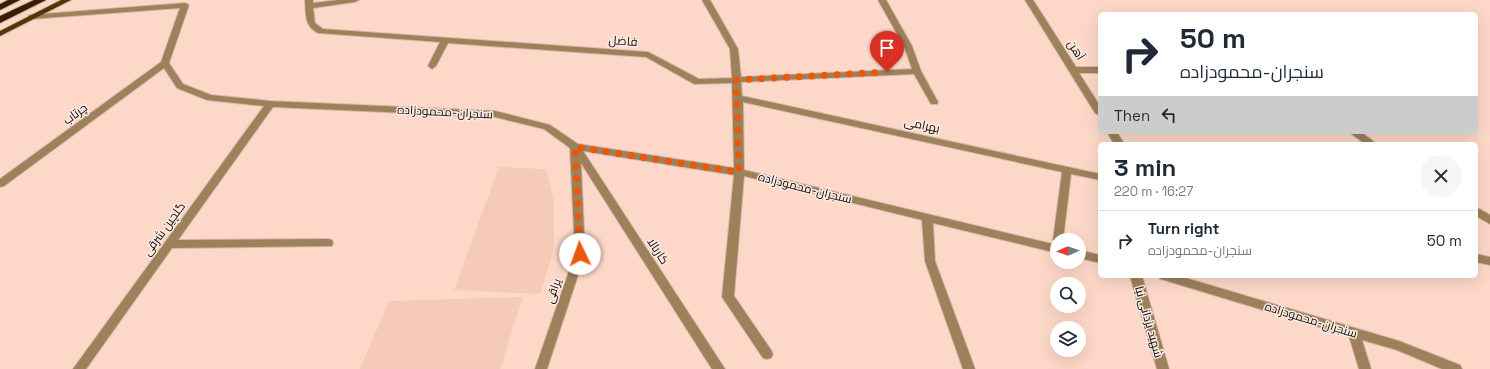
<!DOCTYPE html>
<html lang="en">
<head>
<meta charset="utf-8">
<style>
  body { margin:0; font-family:"Space Grotesk",Cairo,sans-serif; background:#f6f6f7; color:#1f2937; height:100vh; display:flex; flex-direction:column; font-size:15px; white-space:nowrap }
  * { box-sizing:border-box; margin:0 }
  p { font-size:13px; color:#747a83 }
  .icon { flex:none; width:22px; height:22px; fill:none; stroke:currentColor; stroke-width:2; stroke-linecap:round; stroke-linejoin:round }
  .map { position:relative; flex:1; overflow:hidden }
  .details { position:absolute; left:1098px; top:142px; width:380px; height:136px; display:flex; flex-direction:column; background:#fff; border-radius:6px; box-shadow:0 4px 16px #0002 }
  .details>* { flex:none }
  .top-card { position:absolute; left:1098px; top:12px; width:380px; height:122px; border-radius:6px; box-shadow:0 4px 16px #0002; background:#fff; color:#1f2937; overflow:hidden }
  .needle { width:26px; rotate:268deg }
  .fabs { position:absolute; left:1050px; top:233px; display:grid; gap:8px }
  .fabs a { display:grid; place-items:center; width:36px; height:36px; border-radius:50%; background:#fff; box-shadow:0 4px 16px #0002; font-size:20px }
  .pin { position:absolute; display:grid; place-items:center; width:34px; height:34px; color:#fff; margin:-41px -17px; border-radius:50% 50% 50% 0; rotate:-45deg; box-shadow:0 0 4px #0007 }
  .pin .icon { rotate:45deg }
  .me { position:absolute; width:44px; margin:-22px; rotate:357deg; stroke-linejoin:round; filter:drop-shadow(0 0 3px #0008) }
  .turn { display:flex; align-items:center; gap:14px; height:84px; padding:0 16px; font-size:18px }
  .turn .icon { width:52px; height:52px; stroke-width:2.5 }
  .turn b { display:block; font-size:28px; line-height:34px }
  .then { display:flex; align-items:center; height:38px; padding:0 16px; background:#0003; gap:8px; font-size:15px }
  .round { display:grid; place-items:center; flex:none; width:42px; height:42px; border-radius:21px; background:#f6f6f7 }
  .summary { display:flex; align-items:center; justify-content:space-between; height:68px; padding:0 16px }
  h1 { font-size:24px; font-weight:600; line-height:30px }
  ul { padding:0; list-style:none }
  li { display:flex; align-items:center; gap:12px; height:60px; padding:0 16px; border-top:1px solid #e0e1e3 }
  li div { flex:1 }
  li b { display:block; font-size:15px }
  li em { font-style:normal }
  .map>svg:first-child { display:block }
  .built { fill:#f5cab6 }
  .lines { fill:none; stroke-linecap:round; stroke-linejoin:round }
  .minor-casing { stroke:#d8b7a9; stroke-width:2 }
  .major-casing { stroke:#d8b7a9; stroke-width:2 }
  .highway-casing { stroke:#d8b7a9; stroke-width:2 }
  .minor { fill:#9c815a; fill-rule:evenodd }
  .major { fill:#523706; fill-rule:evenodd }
  .highway { fill:#342000; fill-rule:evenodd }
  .route { stroke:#ea580c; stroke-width:7; stroke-dasharray:0 12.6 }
  .labels { text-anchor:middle; stroke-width:3; stroke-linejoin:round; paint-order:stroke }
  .street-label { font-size:12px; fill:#160a05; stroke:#faebe4 }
</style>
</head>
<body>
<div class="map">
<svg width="1490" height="369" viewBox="0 0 1490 369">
  <rect width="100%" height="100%" fill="#fdd8c8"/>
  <g class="built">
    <polygon points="499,167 546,169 554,202 554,249 540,294 454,290"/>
    <polygon points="523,297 500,369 360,369 389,301"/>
  </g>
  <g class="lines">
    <defs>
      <g id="minor">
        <path d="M305 0H313V3L338 0H359L355 2 313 8 315 23 323 29 648 52 699 79 732 78 730 49 702 0H710L738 49 741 77 912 69 904 46 878 0H886L912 46 921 71 938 102 937 104H931L914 74 741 82 742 96 1100 174V180L1071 174 1063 240H1057V244L1053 240 1062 172 743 102 744 170 1057 245V253L933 223 935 261 975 369H963L925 261 922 220 744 176 734 296 771 350 773 354 771 358 767 359 763 358 722 297 734 175 583 151 725 369H712L581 163 585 254 547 369H535L575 254 570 148 544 129 495 117 273 107 178 240 328 239 332 240 333 243 332 246 172 248 86 369H73L264 106 207 100 177 88 164 68 4 186 0 187V179L161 62 180 8 32 19 28 17 29 15 185 3 189 5 169 63 183 84 211 95 270 101 495 111 550 125 578 144 734 168 732 83 694 84 646 57 448 43 436 66 432 69 428 66 440 42 318 33C304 26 306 13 305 0Z"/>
        <polygon points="1025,0 1033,0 1076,67 1100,67 1100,73 1079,73 1100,106 1100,116 1095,113"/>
        <polygon points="1107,132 1117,132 1124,144 1114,144"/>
        <polygon points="1349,132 1361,132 1377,144 1365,144"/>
        <polygon points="1476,207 1490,215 1490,224 1476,216"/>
        <polygon points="1079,250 1100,255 1100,263 1079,258"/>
        <polygon points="1476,254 1490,257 1490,265 1476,262"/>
        <polygon points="1130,276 1142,276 1169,369 1157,369"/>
        <polygon points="1158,276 1179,276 1399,341 1460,365 1462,369 1442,369 1397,350 1362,340 1371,369 1359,369 1349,336 1164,280 1160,279"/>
      </g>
      <polygon id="major" points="61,0 71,0 0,36 0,31"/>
      <g id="highway">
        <polygon points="8,0 20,0 0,10 0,4"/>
        <polygon points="34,0 46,0 0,23 0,16"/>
      </g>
    </defs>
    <use href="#minor" class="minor-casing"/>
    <use href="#major" class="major-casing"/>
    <use href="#highway" class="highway-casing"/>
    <use href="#minor" class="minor"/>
    <use href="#major" class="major"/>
    <use href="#highway" class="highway"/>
  </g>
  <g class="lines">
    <polyline class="route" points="580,254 575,147 739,172 736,80 887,72"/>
  </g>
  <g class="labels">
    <g class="street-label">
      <text transform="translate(623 41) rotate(4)" y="4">فاضل</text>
      <text transform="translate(1076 50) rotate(58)" y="4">آهن</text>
      <text transform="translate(445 112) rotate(3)" y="4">سنجران-محمودزاده</text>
      <text transform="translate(75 114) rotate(-36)" y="4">چرتاب</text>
      <text transform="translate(922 125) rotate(12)" y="4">بهرامی</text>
      <text transform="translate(805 188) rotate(14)" y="4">سنجران-محمودزاده</text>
      <text transform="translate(164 229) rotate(-54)" y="4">گلچین شرقی</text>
      <text transform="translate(658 251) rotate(57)" y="4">کاربالا</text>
      <text transform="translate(553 291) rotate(-71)" y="4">یراقی</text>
      <text transform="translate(1311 320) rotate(17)" y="4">سنجران-محمودزاده</text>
      <text transform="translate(1149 322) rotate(74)" y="4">شهید یزدانی نیا</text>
    </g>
  </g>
</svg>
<div class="fabs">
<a><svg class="needle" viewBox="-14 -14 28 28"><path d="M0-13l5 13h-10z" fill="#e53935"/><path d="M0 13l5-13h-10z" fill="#747a83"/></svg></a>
<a><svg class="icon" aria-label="search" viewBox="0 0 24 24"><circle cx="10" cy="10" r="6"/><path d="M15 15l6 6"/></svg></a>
<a><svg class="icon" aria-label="layers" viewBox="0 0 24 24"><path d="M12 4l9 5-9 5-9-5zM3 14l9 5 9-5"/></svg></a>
</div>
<div class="pin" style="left:887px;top:72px;background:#d93025"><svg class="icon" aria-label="arrive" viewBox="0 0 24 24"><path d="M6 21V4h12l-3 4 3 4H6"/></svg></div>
<svg class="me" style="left:580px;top:254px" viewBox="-20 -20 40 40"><circle r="19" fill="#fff"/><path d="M0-13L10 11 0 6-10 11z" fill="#ea580c"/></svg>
<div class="top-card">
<div class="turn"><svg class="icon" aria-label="right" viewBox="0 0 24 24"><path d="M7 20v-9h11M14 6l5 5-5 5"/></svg><div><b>50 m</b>سنجران-محمودزاده</div></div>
<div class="then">Then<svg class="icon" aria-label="left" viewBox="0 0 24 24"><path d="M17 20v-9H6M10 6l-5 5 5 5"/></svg></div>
</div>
<section class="details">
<div class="summary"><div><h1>3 min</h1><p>220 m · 16:27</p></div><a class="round"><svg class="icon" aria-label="close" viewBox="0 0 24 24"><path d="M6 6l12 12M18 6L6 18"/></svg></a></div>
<ul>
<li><svg class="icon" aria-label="right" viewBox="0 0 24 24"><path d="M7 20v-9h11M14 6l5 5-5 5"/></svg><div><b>Turn right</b><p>سنجران-محمودزاده</p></div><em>50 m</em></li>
</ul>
</section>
</div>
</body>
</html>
